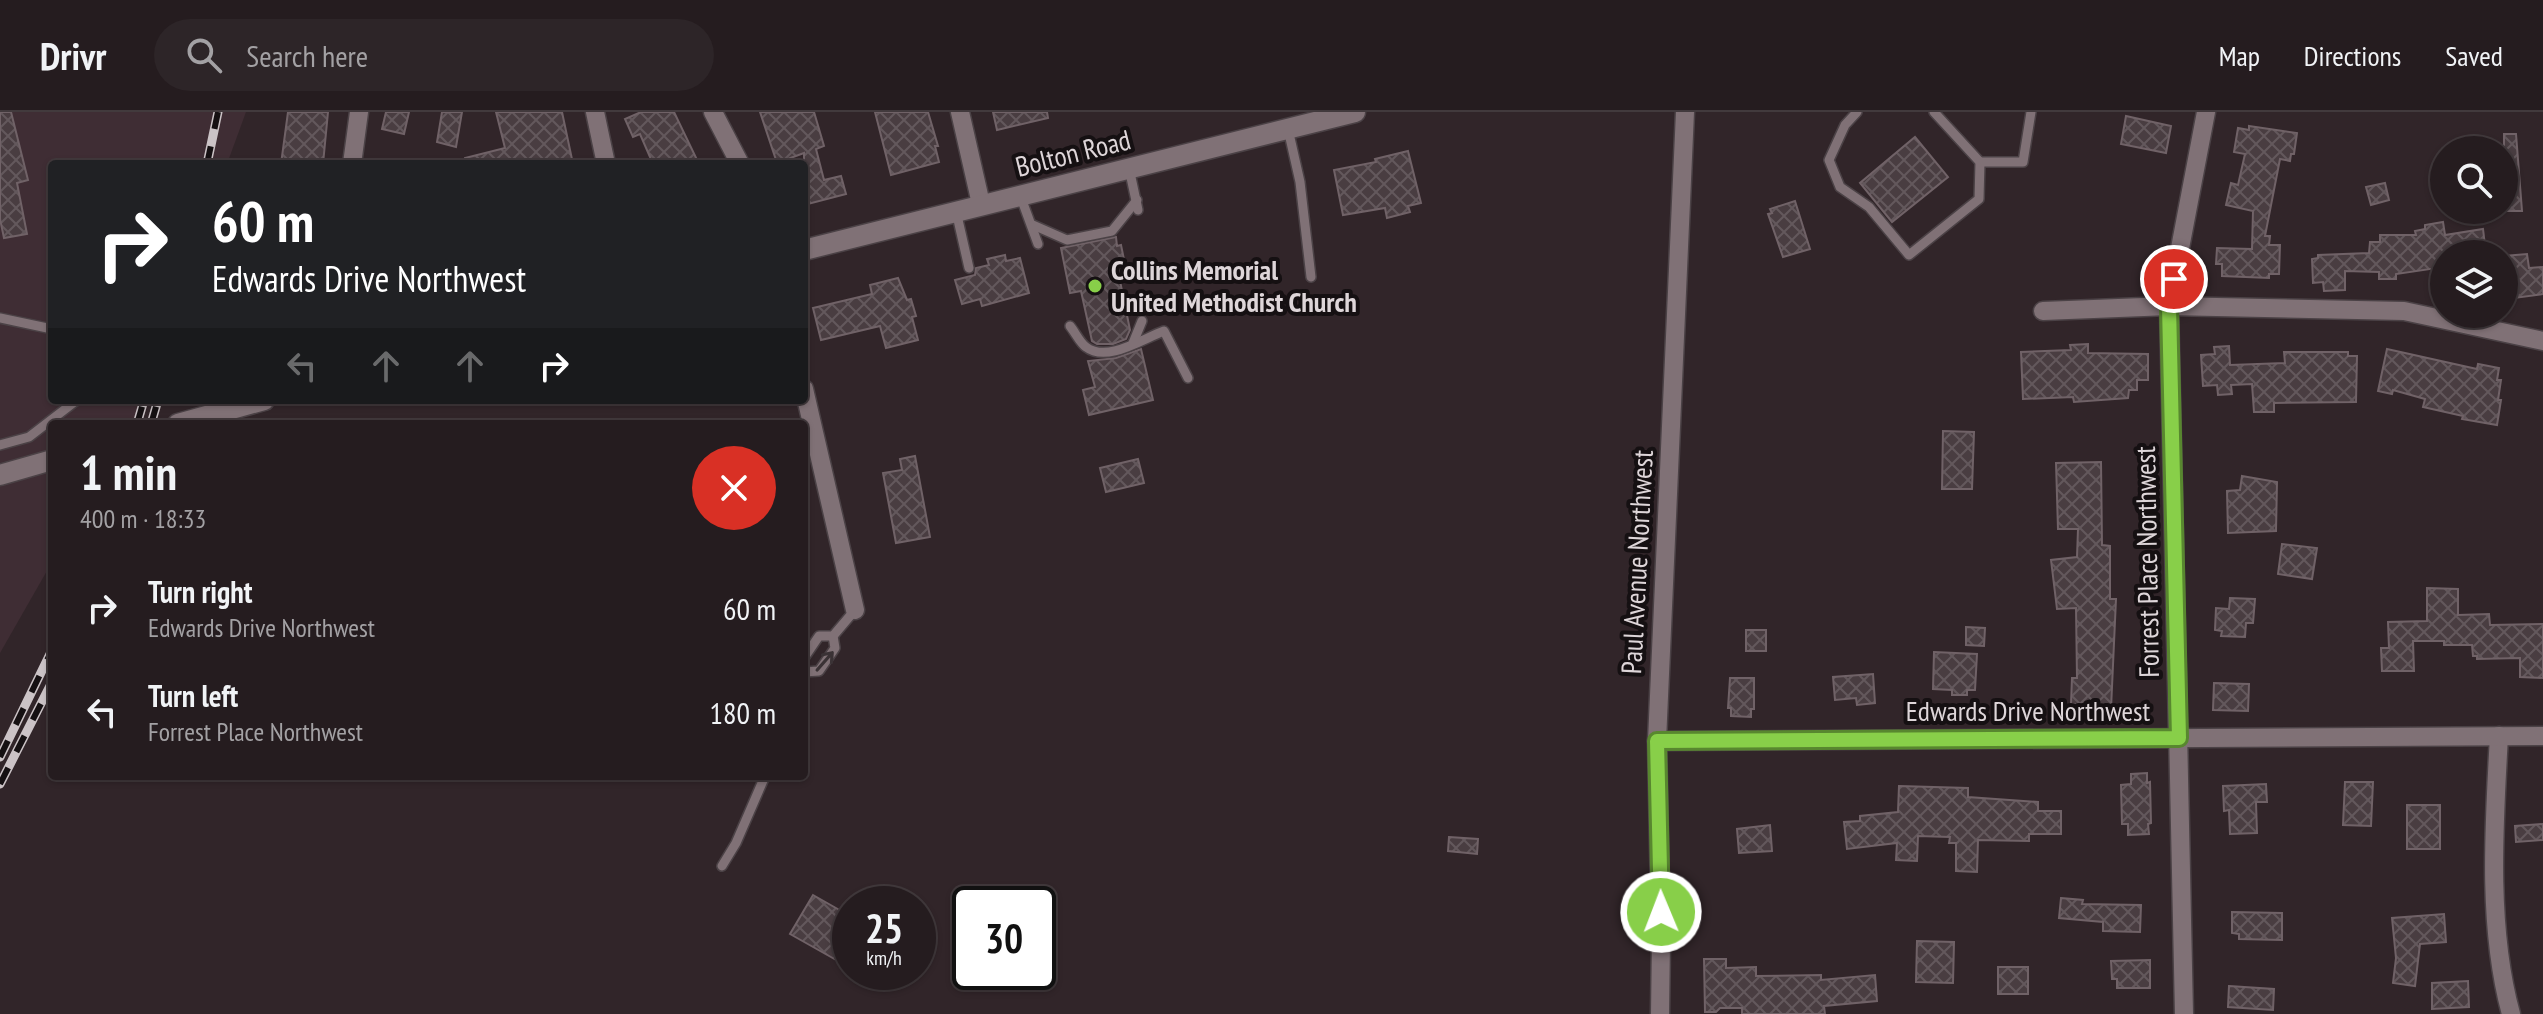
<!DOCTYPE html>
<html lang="en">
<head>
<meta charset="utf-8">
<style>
  body { margin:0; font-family:"PT Sans Narrow",sans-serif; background:#2d2528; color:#f1f3f6; height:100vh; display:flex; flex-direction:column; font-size:30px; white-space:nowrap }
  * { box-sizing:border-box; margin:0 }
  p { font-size:26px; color:#a3a1a4 }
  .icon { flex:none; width:44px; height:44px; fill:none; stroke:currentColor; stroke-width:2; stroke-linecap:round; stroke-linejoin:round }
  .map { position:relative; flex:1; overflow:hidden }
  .drawer { position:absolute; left:48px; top:308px; width:760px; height:360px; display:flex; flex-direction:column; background:#251c1f; border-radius:8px; box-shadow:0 2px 6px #0004,0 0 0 2px #423a3d }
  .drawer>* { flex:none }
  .top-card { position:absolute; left:48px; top:48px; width:760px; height:244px; border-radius:8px; box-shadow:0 2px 6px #0004,0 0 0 2px #423a3d; background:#202124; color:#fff; overflow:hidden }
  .buttons { position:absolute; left:2430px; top:24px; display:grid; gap:16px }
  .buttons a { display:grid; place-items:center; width:88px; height:88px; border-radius:50%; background:#251c1f; box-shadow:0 2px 6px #0004,0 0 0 2px #423a3d; font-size:40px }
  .speed { position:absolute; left:832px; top:774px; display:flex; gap:16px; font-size:40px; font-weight:700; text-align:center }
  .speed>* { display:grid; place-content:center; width:104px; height:104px; border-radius:50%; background:#251c1f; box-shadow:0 2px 6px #0004,0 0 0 2px #423a3d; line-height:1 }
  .speed small { font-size:20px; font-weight:400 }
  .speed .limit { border:4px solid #111; border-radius:12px; background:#fff; color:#111 }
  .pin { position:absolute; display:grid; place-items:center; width:68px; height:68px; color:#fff; margin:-34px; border:4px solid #fff; border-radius:50%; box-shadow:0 2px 8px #0007 }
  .me { position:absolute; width:88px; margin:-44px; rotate:359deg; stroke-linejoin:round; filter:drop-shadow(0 0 6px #0008) }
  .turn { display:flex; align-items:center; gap:28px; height:168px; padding:0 32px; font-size:36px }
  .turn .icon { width:104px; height:104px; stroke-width:2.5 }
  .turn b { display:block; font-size:56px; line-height:68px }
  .lanes { display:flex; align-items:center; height:76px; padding:0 32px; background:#0003; justify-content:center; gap:40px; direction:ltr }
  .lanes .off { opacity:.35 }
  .round { display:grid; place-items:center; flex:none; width:84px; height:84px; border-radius:42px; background:#2d2528 }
  .head { display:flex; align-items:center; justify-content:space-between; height:136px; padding:0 32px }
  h1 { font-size:48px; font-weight:800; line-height:60px }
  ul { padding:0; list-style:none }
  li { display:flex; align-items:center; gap:24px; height:104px; padding:0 32px }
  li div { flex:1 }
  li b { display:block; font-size:30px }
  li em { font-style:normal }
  header { display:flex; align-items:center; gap:48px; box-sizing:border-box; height:112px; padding:0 40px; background:#251c1f; border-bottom:2px solid #423a3d }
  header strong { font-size:38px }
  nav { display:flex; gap:44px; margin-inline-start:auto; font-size:28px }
  .search { width:560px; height:72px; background:#2d2528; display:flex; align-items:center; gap:20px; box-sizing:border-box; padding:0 28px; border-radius:44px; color:#a3a1a4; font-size:30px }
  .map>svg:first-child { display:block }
  .built { fill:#3f2d34 }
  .building { fill:url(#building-cross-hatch); stroke:#706267; stroke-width:2 }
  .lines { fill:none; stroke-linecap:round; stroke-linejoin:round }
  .lane-casing { stroke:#4b4246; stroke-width:12 }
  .street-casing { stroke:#4b4246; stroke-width:21 }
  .secondary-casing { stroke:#4b4246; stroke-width:23 }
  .lane { stroke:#807176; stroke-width:9 }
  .street { stroke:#807176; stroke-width:18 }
  .secondary { stroke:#807176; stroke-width:20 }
  .rail-casing { stroke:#cbc3c6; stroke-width:9 }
  .rail { stroke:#151012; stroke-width:6; stroke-dasharray:18; stroke-linecap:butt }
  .oneway { stroke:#3a3235 }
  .route-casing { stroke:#58872f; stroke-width:20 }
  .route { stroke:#88cf49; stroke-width:14 }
  .poi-dot { fill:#88cf49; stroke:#151012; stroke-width:3 }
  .labels { text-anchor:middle; stroke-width:8; stroke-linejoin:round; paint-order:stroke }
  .street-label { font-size:28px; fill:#ded6d9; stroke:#151012 }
  .poi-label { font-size:28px; font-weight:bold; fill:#ded6d9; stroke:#151012; text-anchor:start }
</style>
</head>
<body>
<header>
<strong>Drivr</strong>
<div class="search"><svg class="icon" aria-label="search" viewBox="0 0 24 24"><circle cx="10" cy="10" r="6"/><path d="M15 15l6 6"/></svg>Search here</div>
<nav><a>Map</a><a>Directions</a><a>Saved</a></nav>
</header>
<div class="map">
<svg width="2543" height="902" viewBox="0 0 2543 902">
  <defs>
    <pattern id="building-cross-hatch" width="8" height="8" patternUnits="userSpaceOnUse" patternTransform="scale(2)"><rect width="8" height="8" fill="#493d41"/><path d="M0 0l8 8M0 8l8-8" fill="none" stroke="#63585c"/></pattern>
  </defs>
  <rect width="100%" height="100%" fill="#312529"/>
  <polygon class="built" points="0,0 246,0 227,52 52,52 52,288 141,288 132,312 52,312 52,450 0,541"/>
  <g class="building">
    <polygon points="0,0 11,0 28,68 17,71 27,122 4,126 0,107"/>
    <polygon points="288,0 328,0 323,52 281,52"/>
    <polygon points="386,0 409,0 404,22 382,17"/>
    <polygon points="442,0 462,0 456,35 437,30"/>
    <polygon points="496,0 562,0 573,52 465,52 465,46 505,36"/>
    <polygon points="641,0 674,0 699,52 653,52 640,22 633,25 625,7"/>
    <polygon points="760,0 814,0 824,34 816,37 824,68 841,64 846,82 804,93 804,41 777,51"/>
    <polygon points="875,0 928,0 938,34 935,34 939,50 891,63"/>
    <polygon points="993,0 1047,0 1048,6 997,18"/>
    <polygon points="2126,4 2171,14 2166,41 2121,32"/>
    <polygon points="2249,14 2297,21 2294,42 2291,42 2290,49 2280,47 2265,124 2270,124 2269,133 2280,133 2279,162 2269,162 2269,166 2222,164 2222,152 2216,152 2217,136 2252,137 2253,99 2226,93 2231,71 2238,73 2245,42 2234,40 2238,16 2249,18"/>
    <polygon points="2504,22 2516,22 2522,99 2504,99"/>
    <polygon points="1915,25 1948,65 1892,110 1860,71"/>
    <polygon points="1408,39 1421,91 1408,94 1410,100 1387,106 1385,96 1343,103 1334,58 1376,50 1375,47"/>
    <polygon points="2385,71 2389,88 2371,93 2366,75"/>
    <polygon points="1795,89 1810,137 1783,145 1768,102 1772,101 1770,97"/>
    <polygon points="2443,110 2445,123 2483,117 2486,142 2444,142 2444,155 2396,162 2396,167 2379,167 2379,160 2345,159 2345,178 2324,179 2323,170 2313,171 2312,147 2318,146 2318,143 2369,141 2370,130 2380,130 2380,123 2416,123 2415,119 2425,117 2425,113"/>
    <polygon points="1116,125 1117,134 1121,133 1128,167 1120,169 1130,218 1126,227 1113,232 1097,232 1092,229 1081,179 1070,181 1061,136"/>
    <polygon points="2527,142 2529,156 2543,155 2543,182 2507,187 2506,181 2504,181 2504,144"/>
    <polygon points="1005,143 1006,149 1020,146 1029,181 982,194 980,187 962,192 955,168 975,163 976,156 989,153 987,147"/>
    <polygon points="898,166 907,188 911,187 916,204 912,205 918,228 886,236 880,214 821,228 813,196 872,182 870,173"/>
    <polygon points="2088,232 2088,241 2148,242 2148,268 2137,268 2137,278 2129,278 2128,286 2074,290 2073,285 2023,287 2021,240 2071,238 2070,233"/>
    <polygon points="2229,234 2230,253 2285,251 2284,240 2348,240 2348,244 2357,244 2356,290 2274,291 2274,300 2254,300 2252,272 2231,273 2232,282 2218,283 2217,273 2203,274 2201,243 2215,242 2214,235"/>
    <polygon points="1141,237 1153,288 1089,303 1083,278 1095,275 1088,249 1116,246"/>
    <polygon points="2387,237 2477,257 2478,252 2499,256 2497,268 2501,268 2498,288 2501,288 2497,313 2462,307 2463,304 2423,295 2425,287 2393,278 2392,282 2378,279"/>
    <polygon points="1943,319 1974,320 1972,377 1942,377"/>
    <polygon points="915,344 930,425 896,431 883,361 902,358 900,347"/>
    <polygon points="1138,347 1144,371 1106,380 1100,356"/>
    <polygon points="2101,350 2102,433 2110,434 2110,487 2116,487 2111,597 2085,597 2084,593 2071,592 2072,566 2077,566 2076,496 2057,497 2051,448 2077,445 2078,417 2058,417 2056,351"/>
    <polygon points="2242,364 2277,370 2276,419 2228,421 2227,379 2240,378"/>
    <polygon points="2282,432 2317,436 2312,467 2278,462"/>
    <polygon points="2427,476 2458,477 2458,503 2489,502 2490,513 2543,512 2543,566 2520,565 2520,546 2477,547 2477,544 2473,544 2472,533 2444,533 2444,529 2413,529 2414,559 2382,559 2381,536 2389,536 2388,510 2427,509"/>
    <polygon points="2230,486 2255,487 2253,511 2246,511 2245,525 2221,524 2222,519 2215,518 2216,496 2229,497"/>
    <polygon points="1966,515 1985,516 1984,534 1966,533"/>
    <rect x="1746" y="518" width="20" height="21"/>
    <polygon points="1934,540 1977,542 1975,578 1967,578 1967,583 1952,583 1952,578 1933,577"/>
    <polygon points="1873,562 1875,591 1857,593 1856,586 1835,588 1833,565"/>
    <polygon points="1730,566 1754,566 1754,597 1751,597 1751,605 1731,604 1731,596 1728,596"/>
    <polygon points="2214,571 2249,572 2248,599 2213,598"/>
    <polygon points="2147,661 2147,671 2150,670 2151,711 2148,712 2149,722 2128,723 2128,712 2122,712 2121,673 2131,672 2131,662"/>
    <polygon points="2345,670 2373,670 2371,714 2343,713"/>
    <polygon points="2266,672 2267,690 2256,690 2257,721 2230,722 2229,698 2224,699 2223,674"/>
    <polygon points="1899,674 1968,676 1968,685 2038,690 2038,699 2061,699 2061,722 2029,722 2029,729 1978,728 1977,760 1956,759 1956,731 1949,731 1950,725 1918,724 1917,749 1896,748 1897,731 1847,737 1844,710 1860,709 1860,704 1898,700"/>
    <rect x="2407" y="693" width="33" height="44"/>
    <polygon points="2543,712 2543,728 2516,730 2515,714"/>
    <polygon points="1770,713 1772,739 1739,741 1737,717"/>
    <polygon points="1449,725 1478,727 1477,742 1448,739"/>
    <polygon points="813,783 850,804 850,828 838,849 790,822"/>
    <polygon points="2061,786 2083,788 2082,792 2141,793 2140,820 2103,819 2103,810 2059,806"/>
    <polygon points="2232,800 2282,801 2282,828 2239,827 2239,822 2232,821"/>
    <polygon points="2444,802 2446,830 2420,832 2415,874 2393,871 2396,846 2392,806"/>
    <polygon points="1917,829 1954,830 1953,871 1916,870"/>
    <polygon points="1704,847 1726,847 1726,856 1756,855 1756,864 1821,863 1821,868 1875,863 1877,889 1824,894 1825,902 1742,902 1742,896 1720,896 1716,900 1705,900"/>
    <polygon points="2150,848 2150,876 2117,876 2117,867 2112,867 2111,849"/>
    <rect x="1998" y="855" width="30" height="27"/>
    <polygon points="2468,869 2469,895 2432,897 2432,871"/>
    <polygon points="2229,874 2274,877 2273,898 2228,895"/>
  </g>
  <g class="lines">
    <defs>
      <g id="lane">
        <polyline points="1857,0 1845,13 1829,48 1840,75 1869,95 1909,143 1979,87 1980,50 1934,0"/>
        <polyline points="1288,17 1300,70 1311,165"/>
        <polyline points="1980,50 2023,50 2031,0"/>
        <polyline points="1129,56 1138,98"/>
        <polyline points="1020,83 1038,132"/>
        <polyline points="956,99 969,156"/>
        <polyline points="1033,113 1067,128 1112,119 1137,88"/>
        <polyline points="0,206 52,217"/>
        <path d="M1070 214C1075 220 1080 231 1086 235 1107 251 1142 227 1164 219L1188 266"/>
        <polyline points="1133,231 1142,209"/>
        <polyline points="0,333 29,325 77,288"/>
        <polyline points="804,546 819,524 833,524 855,498"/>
        <polyline points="804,557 804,560 819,559 835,536 833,524"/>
        <polyline points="722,754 736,731 765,664"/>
      </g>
      <g id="street">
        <polyline points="595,0 606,52"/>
        <polyline points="713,0 740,52"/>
        <polyline points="960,0 981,92"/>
        <polyline points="352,52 359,0"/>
        <polyline points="2043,199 2169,194 2404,199 2543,229"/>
        <polyline points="804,277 855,498"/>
        <path d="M2499 624C2494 713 2487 815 2511 902"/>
        <polyline points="1657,629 2543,624"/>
        <polyline points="1660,902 1661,828 1657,629 1685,0"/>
        <polyline points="2184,902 2169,194 2206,0"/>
      </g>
      <g id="secondary">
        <polyline points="804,138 1355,0"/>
        <polyline points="178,312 264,288"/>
        <polyline points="0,363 52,348"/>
      </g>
    </defs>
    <use href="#lane" class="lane-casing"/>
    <use href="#street" class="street-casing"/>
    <use href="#secondary" class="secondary-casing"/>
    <use href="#lane" class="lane"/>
    <use href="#street" class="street"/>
    <use href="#secondary" class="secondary"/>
    <defs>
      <g id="rail">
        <polyline points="207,52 218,0"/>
        <polyline points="137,312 144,288"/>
        <polyline points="151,312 158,288"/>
        <polyline points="0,645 52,538"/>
        <polyline points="0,672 52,570"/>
      </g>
    </defs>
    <use href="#rail" class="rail-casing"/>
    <use href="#rail" class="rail"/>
  </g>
  <defs><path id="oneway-shaft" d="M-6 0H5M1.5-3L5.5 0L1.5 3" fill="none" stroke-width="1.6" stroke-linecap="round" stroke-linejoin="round" transform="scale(2)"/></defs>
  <use class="oneway" href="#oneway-shaft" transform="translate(825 549) rotate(-49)"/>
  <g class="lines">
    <defs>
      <polyline id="route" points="1661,800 1657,629 2179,626 2169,194 2174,167"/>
    </defs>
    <use href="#route" class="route-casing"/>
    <use href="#route" class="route"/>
  </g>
  <circle class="poi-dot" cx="1095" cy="174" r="8"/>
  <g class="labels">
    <g class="street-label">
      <text transform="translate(1073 41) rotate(-14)" y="10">Bolton Road</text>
      <text transform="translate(1637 450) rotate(-87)" y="10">Paul Avenue Northwest</text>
      <text transform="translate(2147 450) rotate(-91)" y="10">Forrest Place Northwest</text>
      <text x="2028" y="609">Edwards Drive Northwest</text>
    </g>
    <g class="poi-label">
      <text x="1111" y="168">Collins Memorial<tspan x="1111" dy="32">United Methodist Church</tspan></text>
    </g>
  </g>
</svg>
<div class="buttons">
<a><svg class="icon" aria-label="search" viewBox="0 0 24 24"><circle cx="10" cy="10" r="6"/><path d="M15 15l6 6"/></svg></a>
<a><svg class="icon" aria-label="layers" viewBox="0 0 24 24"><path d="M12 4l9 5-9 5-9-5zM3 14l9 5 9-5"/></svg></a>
</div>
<div class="speed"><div>25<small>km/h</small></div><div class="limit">30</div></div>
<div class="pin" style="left:2174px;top:167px;background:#d93025"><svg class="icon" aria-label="arrive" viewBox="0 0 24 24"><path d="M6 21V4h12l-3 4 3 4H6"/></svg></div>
<svg class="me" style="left:1661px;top:800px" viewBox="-20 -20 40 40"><circle r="17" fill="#88cf49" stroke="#fff" stroke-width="3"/><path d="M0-11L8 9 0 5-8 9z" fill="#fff"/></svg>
<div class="top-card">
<div class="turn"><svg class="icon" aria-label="right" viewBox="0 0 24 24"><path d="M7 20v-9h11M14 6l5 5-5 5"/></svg><div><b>60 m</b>Edwards Drive Northwest</div></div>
<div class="lanes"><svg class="icon off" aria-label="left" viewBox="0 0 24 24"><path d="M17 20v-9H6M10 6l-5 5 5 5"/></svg><svg class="icon off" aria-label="ahead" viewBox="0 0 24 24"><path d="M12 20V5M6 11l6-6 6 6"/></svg><svg class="icon off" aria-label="ahead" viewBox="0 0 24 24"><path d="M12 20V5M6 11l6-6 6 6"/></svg><svg class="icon" aria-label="right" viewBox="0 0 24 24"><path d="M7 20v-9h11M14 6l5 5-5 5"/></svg></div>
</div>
<section class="drawer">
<div class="head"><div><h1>1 min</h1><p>400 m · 18:33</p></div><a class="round" style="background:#d93025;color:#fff"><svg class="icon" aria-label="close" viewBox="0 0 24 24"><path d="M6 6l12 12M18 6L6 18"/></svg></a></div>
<ul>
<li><svg class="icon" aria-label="right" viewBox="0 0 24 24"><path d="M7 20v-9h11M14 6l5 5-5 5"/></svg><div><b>Turn right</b><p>Edwards Drive Northwest</p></div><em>60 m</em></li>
<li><svg class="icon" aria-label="left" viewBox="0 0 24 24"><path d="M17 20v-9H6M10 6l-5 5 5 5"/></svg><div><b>Turn left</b><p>Forrest Place Northwest</p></div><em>180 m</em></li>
</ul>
</section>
</div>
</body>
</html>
